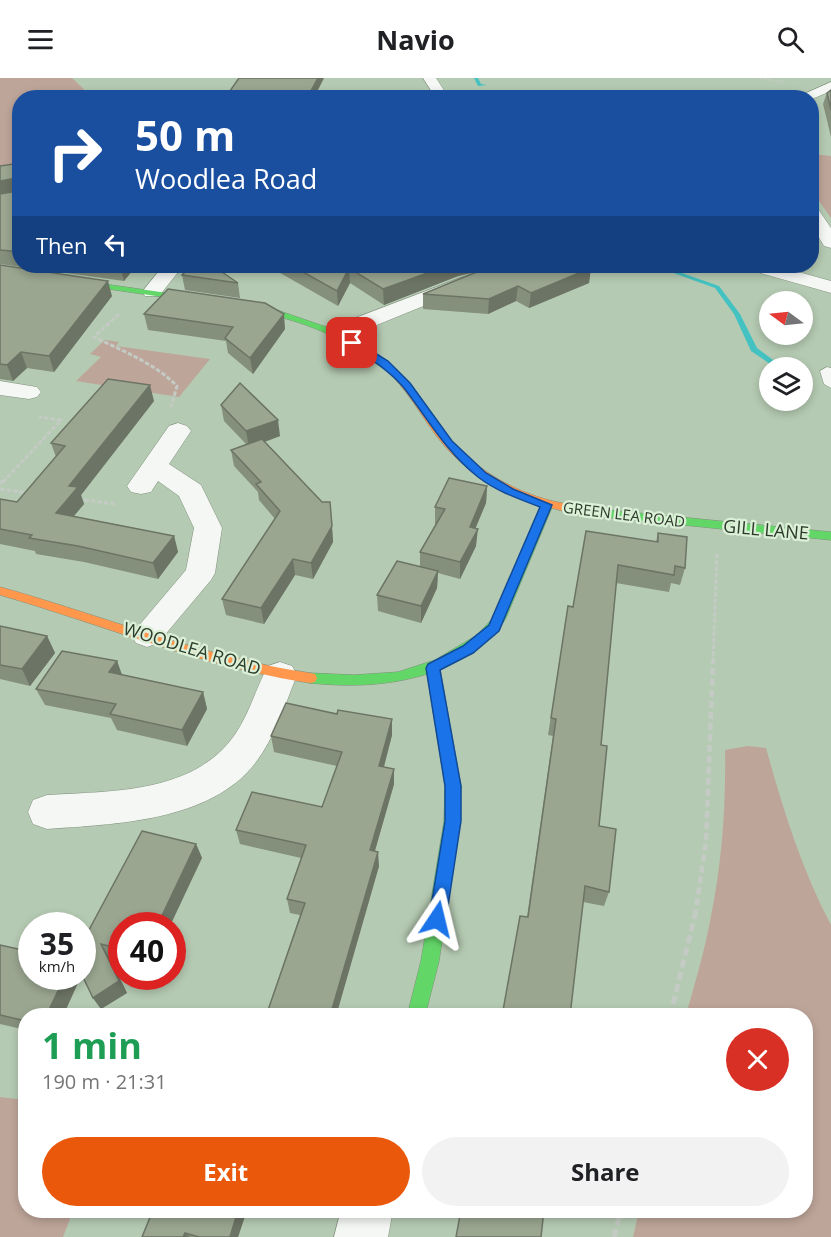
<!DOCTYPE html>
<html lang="en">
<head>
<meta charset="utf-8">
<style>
  body { margin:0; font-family:"Open Sans",sans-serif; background:#f2f2f2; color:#202124; height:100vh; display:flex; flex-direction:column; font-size:22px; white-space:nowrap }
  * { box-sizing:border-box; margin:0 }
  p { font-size:20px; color:#757577 }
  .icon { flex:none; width:33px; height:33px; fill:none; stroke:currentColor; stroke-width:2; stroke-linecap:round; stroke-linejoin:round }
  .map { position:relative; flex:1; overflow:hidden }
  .details { position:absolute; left:18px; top:930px; width:795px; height:210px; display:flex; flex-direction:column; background:#fff; border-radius:24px; box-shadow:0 3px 9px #0003 }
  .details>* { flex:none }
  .guide { position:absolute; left:12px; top:12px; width:807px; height:183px; border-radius:24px; box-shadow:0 3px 9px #0003; background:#1a4fa0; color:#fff; overflow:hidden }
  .needle { width:39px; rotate:285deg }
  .controls { position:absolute; left:759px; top:213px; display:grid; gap:12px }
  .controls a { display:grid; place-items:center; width:54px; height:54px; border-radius:50%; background:#fff; box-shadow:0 3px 9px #0003; font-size:30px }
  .speed { position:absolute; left:18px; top:834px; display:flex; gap:12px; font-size:30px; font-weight:700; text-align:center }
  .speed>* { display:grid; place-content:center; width:78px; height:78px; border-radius:50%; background:#fff; box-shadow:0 3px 9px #0003; line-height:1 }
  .speed small { font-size:15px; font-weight:400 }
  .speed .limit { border:9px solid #d22; background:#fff; color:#111 }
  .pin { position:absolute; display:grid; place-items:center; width:51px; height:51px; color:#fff; margin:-26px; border-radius:12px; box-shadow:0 3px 9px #0006 }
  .me { position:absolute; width:66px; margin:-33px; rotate:10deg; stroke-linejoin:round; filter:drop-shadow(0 0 4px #0008) }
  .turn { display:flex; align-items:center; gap:21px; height:126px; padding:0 24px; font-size:27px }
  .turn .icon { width:78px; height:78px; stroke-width:2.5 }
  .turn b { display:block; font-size:42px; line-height:51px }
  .then { display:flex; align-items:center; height:57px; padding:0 24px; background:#0003; gap:12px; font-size:22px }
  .round { display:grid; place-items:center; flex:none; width:63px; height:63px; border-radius:32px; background:#f2f2f2 }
  .headline { display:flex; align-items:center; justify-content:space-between; height:102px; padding:0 24px }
  h1 { font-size:36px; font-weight:700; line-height:45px; color:#1e9e55 }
  .cta { display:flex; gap:12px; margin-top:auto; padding:12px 24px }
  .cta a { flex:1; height:69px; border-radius:36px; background:#ea580c; color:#fff; font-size:24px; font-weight:700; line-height:69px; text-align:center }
  .cta a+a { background:#f2f2f2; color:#202124 }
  header { display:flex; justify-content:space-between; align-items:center; height:78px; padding:0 24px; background:#fff; font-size:27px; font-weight:700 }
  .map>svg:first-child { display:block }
  .green { fill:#bea599 }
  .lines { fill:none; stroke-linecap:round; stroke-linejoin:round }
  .stream { fill:#44c2c1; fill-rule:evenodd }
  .lane-casing { stroke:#81917e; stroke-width:1 }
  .street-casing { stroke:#81917e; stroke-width:1 }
  .fast-casing { stroke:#81917e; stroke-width:1 }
  .slow-casing { stroke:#81917e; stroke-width:1 }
  .path-far3 { stroke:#c4cbc4; stroke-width:1.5; stroke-dasharray:3 1.5; stroke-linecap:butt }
  .path-far2 { stroke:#c4cbc4; stroke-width:3; stroke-dasharray:4.5 2; stroke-linecap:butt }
  .path-far1 { stroke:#c4cbc4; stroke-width:4.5; stroke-dasharray:7 4; stroke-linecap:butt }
  .path { stroke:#c4cbc4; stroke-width:5; stroke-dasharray:8 4.5; stroke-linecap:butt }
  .lane { fill:#f4f7f3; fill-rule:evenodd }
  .street { fill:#f4f7f3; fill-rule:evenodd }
  .fast { fill:#63d668; fill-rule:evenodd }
  .slow { fill:#ff974d; fill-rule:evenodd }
  .wall { fill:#848f7c }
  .shaded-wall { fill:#6c7465 }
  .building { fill:#9aa690; stroke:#6c7465; stroke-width:1.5 }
  .route { fill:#1a73e8; stroke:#114b97; stroke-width:1.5 }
  .labels { text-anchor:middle; stroke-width:4.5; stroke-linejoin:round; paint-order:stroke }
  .far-street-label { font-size:15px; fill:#2c3c2a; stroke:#dcf0d8 }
  .street-label { font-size:18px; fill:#2c3c2a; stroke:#dcf0d8 }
</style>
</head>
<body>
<header><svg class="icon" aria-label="menu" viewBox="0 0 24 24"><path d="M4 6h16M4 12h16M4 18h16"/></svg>Navio<svg class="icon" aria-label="search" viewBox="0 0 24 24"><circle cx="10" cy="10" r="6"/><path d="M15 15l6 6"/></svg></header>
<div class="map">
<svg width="831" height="1159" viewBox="0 0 831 1159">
  <rect width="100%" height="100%" fill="#b5cab2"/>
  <g class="green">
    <polygon points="0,0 72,0 92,19 20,20 19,87 0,91"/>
    <polygon points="812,76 831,78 831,140 812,113"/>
    <polygon points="105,262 119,264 116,268 210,281 179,319 76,303 101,279 90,276"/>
    <path d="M748 668 766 670C783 731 801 790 831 847V1159H633L639 1133 806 1132V938L686 937C695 905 705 872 711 838 722 784 726 728 725 672Z"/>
    <polygon points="0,1019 25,1022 26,1132 73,1133 63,1159 0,1159"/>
  </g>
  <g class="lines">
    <g class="stream">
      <polygon points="474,0 478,0 481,6 487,7 478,8"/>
      <polygon points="654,188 662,188 719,208 740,236 757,270 784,290 776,290 751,273 734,236 715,210"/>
      <polygon points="802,303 809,305 809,309 802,308"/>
    </g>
    <defs>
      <polygon id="lane" points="827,289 831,290 831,310 824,306 820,293"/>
      <g id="street">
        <polygon points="423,0 436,0 449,20 436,20"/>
        <polygon points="831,4 831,13 812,21 795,20"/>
        <polygon points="812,130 818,131 831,150 831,170 824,168 812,148"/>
        <polygon points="163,188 183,188 159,218 145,218 142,214"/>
        <polygon points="747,188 777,188 831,203 831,215 750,192"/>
        <polygon points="463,199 470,201 473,205 470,209 345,260 337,262 329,260 326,255 329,250"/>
        <polygon points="0,303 37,309 41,314 37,319 29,321 0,317"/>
        <polygon points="178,345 187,348 191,353 169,386 201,407 222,450 215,495 211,502 158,565 147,569 136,565 131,557 186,492 194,450 179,418 158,403 151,414 141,416 131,414 127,408 169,348"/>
        <path d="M280 584 292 588 297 597C285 627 275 659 256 684 211 744 114 746 47 751L33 746 28 734 33 722 47 717C112 713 195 716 236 655 250 634 256 610 268 588Z"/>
        <polygon points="341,1132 393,1132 388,1159 334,1159"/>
      </g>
      <g id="fast">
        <path d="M0 191 271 230 335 252 364 267 393 289 385 291C313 235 249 232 163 219 108 211 54 203 0 195Z"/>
        <path d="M547 423 553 427 506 540 497 554 474 573 440 591 461 708 460 743 439 883 425 938H407L421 883 444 743 445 708 427 596C388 608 350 609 310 605L305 604 303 600 305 596 310 595 354 597 398 594 435 582 477 557 494 539 541 427Z"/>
        <polygon points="598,431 831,454 831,462 594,438 594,432"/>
      </g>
      <g id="slow">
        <path d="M385 287H391C414 307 427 332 445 355 473 390 510 412 552 423 569 427 586 428 602 432V438C587 441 563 433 548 429 504 417 466 396 438 360 420 336 407 311 385 291Z"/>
        <path d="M0 509C104 538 203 579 310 595L315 596 317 600 315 604 310 605C203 589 104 547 0 517Z"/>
      </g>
    </defs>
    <use href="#lane" class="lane-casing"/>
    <use href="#street" class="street-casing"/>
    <use href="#fast" class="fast-casing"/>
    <use href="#slow" class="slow-casing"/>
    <g class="path-far3">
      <polyline points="759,0 785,4"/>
      <polyline points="580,20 777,16"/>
    </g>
    <g class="path-far2">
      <path d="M119 236 94 259C123 273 154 285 177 308L171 329"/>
      <polyline points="0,404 3,404 0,407"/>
      <polyline points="3,404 61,342 39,339"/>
      <polyline points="0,411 29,415"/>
      <polyline points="78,421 115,426"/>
      <polyline points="713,584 717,475"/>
    </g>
    <polyline class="path-far1" points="695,838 706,764 713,583"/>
    <g class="path">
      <polyline points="670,938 695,837"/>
      <polyline points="614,1159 621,1132"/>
    </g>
    <use href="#lane" class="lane"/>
    <use href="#street" class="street"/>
    <use href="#fast" class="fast"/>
    <use href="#slow" class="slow"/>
  </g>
  <g class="wall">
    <polygon points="831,12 831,59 823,26 827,15"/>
    <polygon points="20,85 20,188 136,188 124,203 0,186 0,88"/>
    <polygon points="0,187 112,218 54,294 27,290 13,303 0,301"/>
    <polygon points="268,188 501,188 458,198 384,227 350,205 338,228"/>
    <polygon points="591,190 589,205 529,230 516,223 488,236 423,231 423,216"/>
    <polygon points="182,197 238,205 240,220 185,212"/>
    <polygon points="144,236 285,251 253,296 228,275 226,263 148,252"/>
    <polygon points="154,323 81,417 84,426 74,438 174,458 178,474 158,501 84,484 36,476 35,473 0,466 0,421 17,424 56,379 51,365"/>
    <polygon points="221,327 280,358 265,364 322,424 330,424 333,464 313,501 295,497 264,546 226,537 222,521 275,441 259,422 258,414 234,388 231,372 246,366 224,343"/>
    <polygon points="487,408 486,425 475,450 476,468 460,501 438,495 437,510 421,545 378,533 377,517 420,489 420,474 436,446 435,446 435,429"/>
    <polygon points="586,453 656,464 658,455 685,490 680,507 671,505 669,514 616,505 601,667 599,748 609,814 604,828 583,824 527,839 553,658 548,657 568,528 573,529"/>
    <polygon points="0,548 47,558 55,575 30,608 0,601"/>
    <polygon points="117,583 122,597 203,614 207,631 187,668 117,652 111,640 45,627 36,611"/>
    <polygon points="337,636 392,641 392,657 384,689 394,706 375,773 379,788 336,938 266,938 300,837 290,835 287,821 301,780 240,766 236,752 322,729 337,688 274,674 271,658"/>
    <polygon points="196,766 202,780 122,848 122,882 109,878 127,915 101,931 93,920 82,865"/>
    <polygon points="0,867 32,898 81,898 63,938 26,938 26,952 0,946"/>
    <polygon points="247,1132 238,1159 142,1159"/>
  </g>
  <g class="shaded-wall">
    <polygon points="318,0 324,0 314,20 307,20"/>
    <polygon points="17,100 20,114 0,117 0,103"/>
    <polygon points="120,188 136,188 124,203"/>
    <polygon points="447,188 501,188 458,198 384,227 383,211"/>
    <polygon points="349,190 350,205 338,228 337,213"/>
    <polygon points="591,190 589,205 529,230 531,215"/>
    <polygon points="108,203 112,218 54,294 49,278"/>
    <polygon points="518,208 516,223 488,236 489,221"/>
    <polygon points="284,236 285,251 253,296 250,280"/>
    <polygon points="21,274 27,290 13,303 7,287"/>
    <polygon points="150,307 154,323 81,417 84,426 62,452 56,435 69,408"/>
    <polygon points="278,342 280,358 249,369 246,353"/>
    <polygon points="487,408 486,425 469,466 470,449"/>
    <polygon points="332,448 333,464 313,501 311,485"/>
    <polygon points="478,451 476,468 460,501 460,484"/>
    <polygon points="174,458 178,474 158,501 153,485"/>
    <polygon points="293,481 295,497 264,546 261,530"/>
    <polygon points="438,493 437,510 421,545 421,528"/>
    <polygon points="47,558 55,575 30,608 22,591"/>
    <polygon points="117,583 123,600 109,594"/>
    <polygon points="203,614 207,631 187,668 182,652"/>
    <polygon points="392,641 392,657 380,703 379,688"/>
    <polygon points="394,691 394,706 371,786 370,772"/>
    <polygon points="196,766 202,780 170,848 157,848"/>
    <polygon points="378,774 379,788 336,938 330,938"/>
    <polygon points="101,866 109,878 127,915 101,931 93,920"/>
    <polygon points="65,898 81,898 63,938 46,938"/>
    <polygon points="238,1132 247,1132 238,1159 230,1159"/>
    <polygon points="185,1155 190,1159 183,1159"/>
  </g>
  <g class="building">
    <polygon points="239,0 318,0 307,20 225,20"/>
    <polygon points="831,12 831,32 827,15"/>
    <polygon points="20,85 20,174 0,172 0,116 17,113 17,100 0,103 0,88"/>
    <polygon points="0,187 108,203 49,278 21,274 7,287 0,286"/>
    <polygon points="191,188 213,188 238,205 182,197"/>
    <polygon points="292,188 447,188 383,211 349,190 337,213"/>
    <polygon points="506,188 585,188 591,190 531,215 518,208 489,221 423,216 474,195"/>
    <polygon points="168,211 265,225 284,236 250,280 225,260 233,249 144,236"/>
    <polygon points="108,301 150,307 69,408 78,409 56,435 174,458 153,485 78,468 29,460 32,457 0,451 0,421 17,424 65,368 51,365"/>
    <polygon points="240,305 278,342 246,353 221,327"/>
    <polygon points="262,361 322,424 330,424 332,448 311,485 293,481 261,530 222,521 280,433 256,406 261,404 231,372"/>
    <polygon points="449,400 487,408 470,449 478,451 460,484 420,474 445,431 435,429"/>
    <polygon points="586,453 658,464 658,455 687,459 685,490 675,488 674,497 618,487 601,667 607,668 599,748 616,751 609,814 585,808 570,938 502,938 520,838 528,839 556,641 551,640 568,528 573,529"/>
    <polygon points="397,483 438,493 421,528 377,517"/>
    <polygon points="0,548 47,558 22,591 0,587"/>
    <polygon points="62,573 117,583 109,594 203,614 182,652 110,636 116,626 36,611"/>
    <polygon points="286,625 337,636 338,632 392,641 379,688 394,691 370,772 378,774 330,938 307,938 298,935 297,938 266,938 305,825 287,821 306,767 236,752 252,714 322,729 342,674 271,658"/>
    <polygon points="142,753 196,766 157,848 122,848 122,871 101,866 119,903 93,920 82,897 82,865"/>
    <polygon points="0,867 32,874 32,898 65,898 46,938 26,938 26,943 0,937"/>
    <polygon points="153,1132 238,1132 230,1159 199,1159 185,1155 183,1159 142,1159"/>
    <polygon points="461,1132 544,1132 541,1159 456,1159"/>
  </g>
  <path class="route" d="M349 263H356L388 283 410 305 452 363 486 395 513 411 552 427 499 553 473 575 440 592 461 708V743L446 841 444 847 437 849 431 847 429 841 445 743V708L426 590 428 586 463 568 489 547 540 429C519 421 496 413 478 399 446 374 428 341 404 310 389 292 369 280 349 267Z"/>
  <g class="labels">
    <g class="far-street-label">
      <text transform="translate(624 437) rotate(7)" y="5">GREEN LEA ROAD</text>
    </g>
    <g class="street-label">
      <text transform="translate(766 452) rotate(5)" y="6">GILL LANE</text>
      <text transform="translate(192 571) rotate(17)" y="6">WOODLEA ROAD</text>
    </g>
  </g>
</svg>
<div class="controls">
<a><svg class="needle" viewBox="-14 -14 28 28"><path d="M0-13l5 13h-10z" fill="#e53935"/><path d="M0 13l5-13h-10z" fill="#757577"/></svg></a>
<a><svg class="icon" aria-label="layers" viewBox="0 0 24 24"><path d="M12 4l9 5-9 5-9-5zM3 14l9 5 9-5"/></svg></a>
</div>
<div class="speed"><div>35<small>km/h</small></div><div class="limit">40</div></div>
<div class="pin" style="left:352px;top:265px;background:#d93025"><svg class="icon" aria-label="arrive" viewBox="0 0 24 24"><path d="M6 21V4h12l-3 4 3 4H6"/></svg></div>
<svg class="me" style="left:437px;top:841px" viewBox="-20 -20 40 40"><path d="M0-17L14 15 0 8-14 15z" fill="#1a73e8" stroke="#fff" stroke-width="4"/></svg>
<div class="guide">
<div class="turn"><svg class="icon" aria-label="right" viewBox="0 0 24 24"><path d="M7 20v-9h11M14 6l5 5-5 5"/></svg><div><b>50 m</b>Woodlea Road</div></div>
<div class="then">Then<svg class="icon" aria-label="left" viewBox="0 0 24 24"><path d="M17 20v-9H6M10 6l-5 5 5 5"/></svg></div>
</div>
<section class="details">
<div class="headline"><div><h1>1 min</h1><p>190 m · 21:31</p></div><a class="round" style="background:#d93025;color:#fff"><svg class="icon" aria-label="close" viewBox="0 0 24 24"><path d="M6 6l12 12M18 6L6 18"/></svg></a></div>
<div class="cta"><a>Exit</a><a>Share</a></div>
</section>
</div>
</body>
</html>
